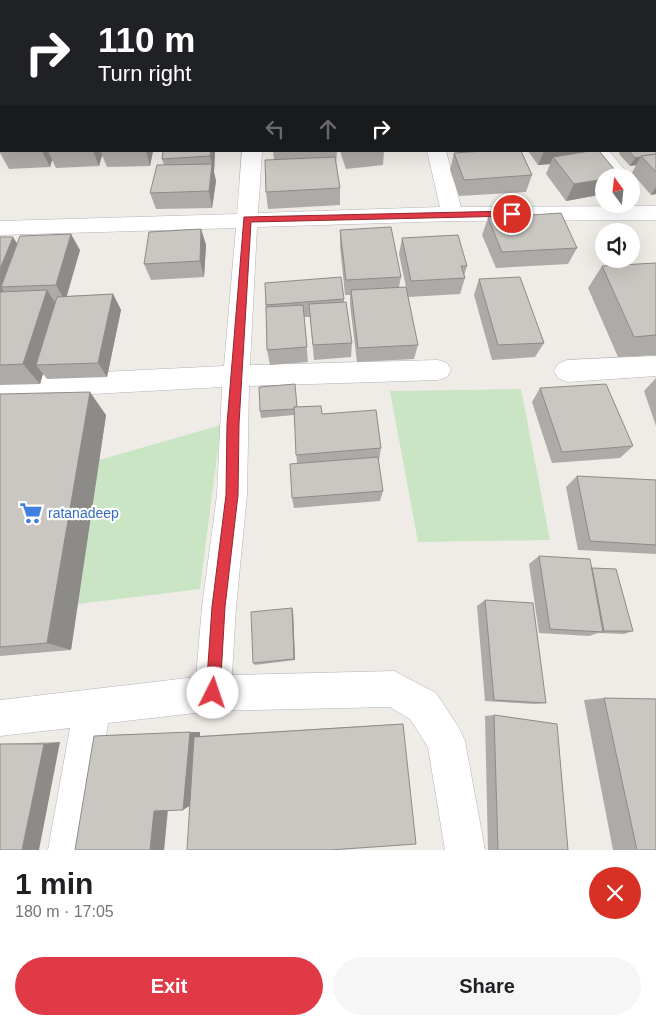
<!DOCTYPE html>
<html lang="en">
<head>
<meta charset="utf-8">
<style>
  body { margin:0; font-family:Helvetica,sans-serif; background:#f6f6f6; color:#202124; height:100vh; display:flex; flex-direction:column; font-size:19px; white-space:nowrap }
  * { box-sizing:border-box; margin:0 }
  p { font-size:16px; color:#757577 }
  .icon { flex:none; width:28px; height:28px; fill:none; stroke:currentColor; stroke-width:2; stroke-linecap:round; stroke-linejoin:round }
  .map { position:relative; height:850px; overflow:hidden }
  .drawer { display:flex; flex-direction:column; background:#fff; flex:1 }
  .drawer>* { flex:none }
  .banner { position:absolute; left:0px; top:0px; width:656px; height:152px; box-shadow:0 5px 20px #0002; background:#202124; color:#fff; overflow:hidden }
  .needle { width:32px; rotate:345deg }
  .buttons { position:absolute; left:595px; top:168px; display:grid; gap:10px }
  .buttons a { display:grid; place-items:center; width:45px; height:45px; border-radius:50%; background:#fff; box-shadow:0 5px 20px #0002; font-size:25px }
  .pin { position:absolute; display:grid; place-items:center; width:42px; height:42px; color:#fff; margin:-21px; border:2px solid #fff; border-radius:50%; box-shadow:0 1px 5px #0007 }
  .me { position:absolute; width:55px; margin:-28px; rotate:4deg; stroke-linejoin:round; filter:drop-shadow(0 0 4px #0008) }
  .turn { display:flex; align-items:center; gap:18px; height:105px; padding:0 15px; font-size:22px }
  .turn .icon { width:65px; height:65px; stroke-width:2.5 }
  .turn b { display:block; font-size:35px; line-height:42px }
  .lanes { display:flex; align-items:center; height:48px; padding:0 15px; background:#0003; justify-content:center; gap:25px; direction:ltr }
  .lanes .off { opacity:.35 }
  .round { display:grid; place-items:center; flex:none; width:52px; height:52px; border-radius:26px; background:#f6f6f6 }
  .overview { display:flex; align-items:center; justify-content:space-between; height:85px; padding:0 15px }
  h1 { font-size:30px; font-weight:800; line-height:38px }
  .button { display:flex; gap:10px; margin-top:auto; padding:10px 15px }
  .button a { flex:1; height:58px; border-radius:30px; background:#e13a47; color:#fff; font-size:20px; font-weight:800; line-height:58px; text-align:center }
  .button a+a { background:#f6f6f6; color:#202124 }
  .map>svg:first-child { display:block }
  .green { fill:#c9e5c4 }
  .lines { fill:none; stroke-linecap:round; stroke-linejoin:round }
  .street-casing { stroke:#b1b4b7; stroke-width:1 }
  .street { fill:#fff; fill-rule:evenodd }
  .wall { fill:#aeaaa7 }
  .shaded-wall { fill:#8d8b88 }
  .building { fill:#cac6c2; stroke:#8d8b88 }
  .route { fill:#e13a47; stroke:#92262e }
  .labels { text-anchor:middle; stroke-width:4.5; stroke-linejoin:round; paint-order:stroke }
  .shop-label { font-size:14px; fill:#366cbe; stroke:#fff; text-anchor:start }
</style>
</head>
<body>
<div class="map">
<svg width="656" height="850" viewBox="0 0 656 850">
  <rect width="100%" height="100%" fill="#efebe6"/>
  <g class="green">
    <polygon points="521,389 550,540 418,542 390,391"/>
    <polygon points="221,425 200,589 62,606 54,473"/>
  </g>
  <g class="lines">
    <defs>
      <g id="street">
        <rect x="119" y="0" width="14" height="1"/>
        <rect x="252" y="0" width="14" height="1"/>
        <rect x="655" y="34" width="1" height="10"/>
        <rect x="655" y="67" width="1" height="11"/>
        <rect x="0" y="112" width="1" height="10"/>
        <polygon points="242,151 262,151 258,213 440,207 427,151 446,151 461,207 656,206 656,220 452,221 257,227 250,365 438,360 447,363 451,370 447,377 438,380 249,386 247,495 236,607 232,675 394,671 436,693 459,728 465,741 485,850 445,850 428,747 410,719 390,707 213,711 108,723 88,850 48,850 70,728 0,736 0,700 196,677 202,607 217,495 222,387 0,399 0,377 224,366 236,228 0,235 0,221 237,214"/>
        <polygon points="590,151 609,151 630,176 610,176"/>
        <polygon points="656,356 656,376 567,382 558,378 554,371 558,364 567,360"/>
      </g>
    </defs>
    <use href="#street" class="street-casing"/>
    <use href="#street" class="street"/>
  </g>
  <g class="wall">
    <rect x="272" y="0" width="48" height="1"/>
    <rect x="322" y="0" width="20" height="1"/>
    <rect x="361" y="0" width="34" height="1"/>
    <polygon points="426,0 491,0 491,1 427,1"/>
    <rect x="493" y="0" width="18" height="1"/>
    <polygon points="1,1 1,72 0,72 0,3"/>
    <polygon points="655,77 656,77 656,138 655,137"/>
    <polygon points="656,140 656,194 651,195 632,173 636,165 630,166 619,154 620,151 655,151"/>
    <polygon points="0,151 153,151 150,166 107,167 102,155 99,166 56,168 52,160 50,167 9,169 0,153"/>
    <polygon points="163,151 215,151 214,172 216,181 212,208 156,209 150,193 164,165 162,159"/>
    <polygon points="273,151 337,151 336,165 340,188 340,205 268,209 266,192 274,160"/>
    <polygon points="340,151 384,151 383,165 346,169"/>
    <polygon points="528,151 586,151 604,176 604,194 566,201 546,174 550,164 538,165"/>
    <polygon points="454,153 532,175 526,192 459,196 450,170"/>
    <polygon points="488,218 577,248 568,264 496,268 482,235"/>
    <polygon points="201,229 206,245 204,277 151,280 144,264"/>
    <polygon points="340,230 401,277 399,287 406,287 399,254 402,238 467,266 464,276 465,278 460,294 408,297 418,345 414,359 357,362 350,305 350,295 345,295 340,246"/>
    <polygon points="0,237 17,244 80,250 67,296 113,294 121,310 107,377 47,379 43,374 40,384 0,385"/>
    <polygon points="656,263 656,355 618,357 588,288 602,266"/>
    <polygon points="479,279 544,343 535,357 492,360 474,295"/>
    <polygon points="265,283 344,299 344,302 352,343 351,357 314,360 310,317 304,317 308,362 270,365 267,350"/>
    <polygon points="656,378 656,426 644,391"/>
    <polygon points="540,388 633,446 620,458 552,463 532,402"/>
    <polygon points="0,394 106,415 71,650 0,656"/>
    <polygon points="297,407 322,414 381,448 379,460 378,460 383,491 380,501 294,508 292,498 297,464 294,415 261,418 260,411"/>
    <polygon points="577,476 656,480 656,554 578,550 566,487"/>
    <polygon points="539,556 592,568 633,631 624,634 598,633 589,636 539,633 529,564"/>
    <polygon points="485,600 546,703 535,704 485,701 477,606"/>
    <polygon points="292,608 293,611 295,660 255,665 253,663"/>
    <polygon points="604,698 656,850 613,850 584,700"/>
    <polygon points="494,715 568,850 488,850 485,716"/>
    <polygon points="398,724 403,724 190,806 168,811 164,850 75,850 112,735 200,732 200,736"/>
    <polygon points="60,742 0,850 0,744"/>
  </g>
  <g class="shaded-wall">
    <polygon points="42,151 48,151 52,160 50,167"/>
    <polygon points="93,151 101,151 102,155 99,166"/>
    <polygon points="146,151 153,151 150,166"/>
    <polygon points="211,151 215,151 214,172 216,181 212,208 209,191 212,165 210,156"/>
    <polygon points="544,151 586,151 583,158 553,157 550,164 538,165"/>
    <polygon points="641,156 636,165 630,166 635,158"/>
    <polygon points="604,179 604,194 566,201 574,184"/>
    <polygon points="656,187 656,194 651,195"/>
    <polygon points="201,229 206,245 204,277 200,261"/>
    <polygon points="71,234 80,250 65,301 56,285"/>
    <polygon points="13,237 23,253 1,287 7,296 0,298 0,269"/>
    <polygon points="47,290 61,312 36,365 43,374 40,384 23,364"/>
    <polygon points="113,294 121,310 107,377 98,363"/>
    <polygon points="90,392 106,415 71,650 47,643"/>
    <polygon points="292,608 293,611 295,660 294,659"/>
    <polygon points="190,732 200,732 194,803 183,810"/>
    <polygon points="60,742 39,850 22,850 44,744"/>
    <polygon points="168,804 164,850 150,850 154,811"/>
  </g>
  <g class="building">
    <polygon points="2,0 32,0 31,1 1,1 1,18 0,18 0,3"/>
    <polygon points="38,0 63,0 62,1 38,1"/>
    <rect x="0" y="23" width="1" height="32"/>
    <rect x="655" y="77" width="1" height="19"/>
    <polygon points="655,97 656,97 656,112 655,111"/>
    <polygon points="655,140 656,140 656,154 635,158 629,151 655,151"/>
    <polygon points="163,151 211,151 210,156 162,159"/>
    <polygon points="485,151 521,151 532,175 464,180 454,153"/>
    <polygon points="590,151 599,151 620,176 604,176 604,179 574,184 553,157"/>
    <polygon points="656,154 656,172 641,156"/>
    <polygon points="335,157 340,188 266,192 265,160"/>
    <polygon points="212,164 209,191 150,193 157,165"/>
    <polygon points="561,213 577,248 502,252 488,218"/>
    <polygon points="391,227 401,277 346,280 340,230"/>
    <polygon points="201,229 200,261 144,264 149,232"/>
    <polygon points="71,234 56,285 1,287 20,236"/>
    <polygon points="458,235 467,266 461,266 465,278 411,281 402,238"/>
    <polygon points="0,237 13,237 0,269"/>
    <polygon points="656,263 656,335 634,337 602,266"/>
    <polygon points="341,277 344,299 266,305 265,283"/>
    <polygon points="520,277 544,343 498,345 479,279"/>
    <polygon points="406,287 418,345 358,348 351,290"/>
    <polygon points="47,290 23,364 0,365 0,292"/>
    <polygon points="113,294 98,363 36,365 57,297"/>
    <polygon points="346,302 352,343 313,345 309,304"/>
    <polygon points="303,305 307,347 267,350 266,307"/>
    <polygon points="295,384 297,407 294,407 294,409 260,411 259,387"/>
    <polygon points="606,384 633,446 562,452 540,388"/>
    <polygon points="90,392 47,643 0,647 0,394"/>
    <polygon points="321,406 322,414 376,410 381,448 296,455 294,407"/>
    <polygon points="378,457 383,491 292,498 290,464"/>
    <polygon points="577,476 656,480 656,545 590,541"/>
    <polygon points="539,556 590,559 603,632 550,629"/>
    <polygon points="592,568 616,569 633,631 604,631"/>
    <polygon points="485,600 533,603 546,703 494,700"/>
    <polygon points="292,608 294,659 253,663 251,612"/>
    <polygon points="604,698 656,699 656,850 637,850"/>
    <polygon points="494,715 557,724 568,850 498,850"/>
    <polygon points="403,724 416,844 330,850 187,850 194,737"/>
    <polygon points="190,732 183,810 154,811 150,850 75,850 94,736"/>
    <polygon points="0,744 44,744 22,850 0,850"/>
  </g>
  <polygon class="route" points="512,211 515,212 515,216 251,222 239,424 238,495 225,607 220,693 218,698 213,701 208,698 206,693 212,607 226,495 227,424 244,217"/>
  <defs>
    <symbol id="supermarket-bare" viewBox="-9 -9 18 18"><path d="M-6-5.5h2.5l.6 2H6L4.5 2H-2.5L-4.4-4H-6ZM-1.5 3.2a1.3 1.3 0 1 0 .1 0ZM3 3.2a1.3 1.3 0 1 0 .1 0Z" fill="#3f7fe0" stroke="#fff" stroke-width="2.5" paint-order="stroke"/></symbol>
  </defs>
  <g fill-rule="evenodd">
    <use href="#supermarket-bare" x="15" y="497" width="32" height="32"/>
  </g>
  <g class="labels">
    <g class="shop-label">
      <text x="48" y="518">ratanadeep</text>
    </g>
  </g>
</svg>
<div class="buttons">
<a><svg class="needle" viewBox="-14 -14 28 28"><path d="M0-13l5 13h-10z" fill="#e53935"/><path d="M0 13l5-13h-10z" fill="#757577"/></svg></a>
<a><svg class="icon" aria-label="sound" viewBox="0 0 24 24"><path d="M4 9h4l5-4v14l-5-4H4zM17 9q2 3 0 6"/></svg></a>
</div>
<div class="pin" style="left:512px;top:214px;background:#d93025"><svg class="icon" aria-label="arrive" viewBox="0 0 24 24"><path d="M6 21V4h12l-3 4 3 4H6"/></svg></div>
<svg class="me" style="left:213px;top:693px" viewBox="-20 -20 40 40"><circle r="19" fill="#fff"/><path d="M0-13L10 11 0 6-10 11z" fill="#e13a47"/></svg>
<div class="banner">
<div class="turn"><svg class="icon" aria-label="right" viewBox="0 0 24 24"><path d="M7 20v-9h11M14 6l5 5-5 5"/></svg><div><b>110 m</b>Turn right</div></div>
<div class="lanes"><svg class="icon off" aria-label="left" viewBox="0 0 24 24"><path d="M17 20v-9H6M10 6l-5 5 5 5"/></svg><svg class="icon off" aria-label="ahead" viewBox="0 0 24 24"><path d="M12 20V5M6 11l6-6 6 6"/></svg><svg class="icon" aria-label="right" viewBox="0 0 24 24"><path d="M7 20v-9h11M14 6l5 5-5 5"/></svg></div>
</div>
</div>
<section class="drawer">
<div class="overview"><div><h1>1 min</h1><p>180 m · 17:05</p></div><a class="round" style="background:#d93025;color:#fff"><svg class="icon" aria-label="close" viewBox="0 0 24 24"><path d="M6 6l12 12M18 6L6 18"/></svg></a></div>
<div class="button"><a>Exit</a><a>Share</a></div>
</section>
</body>
</html>
